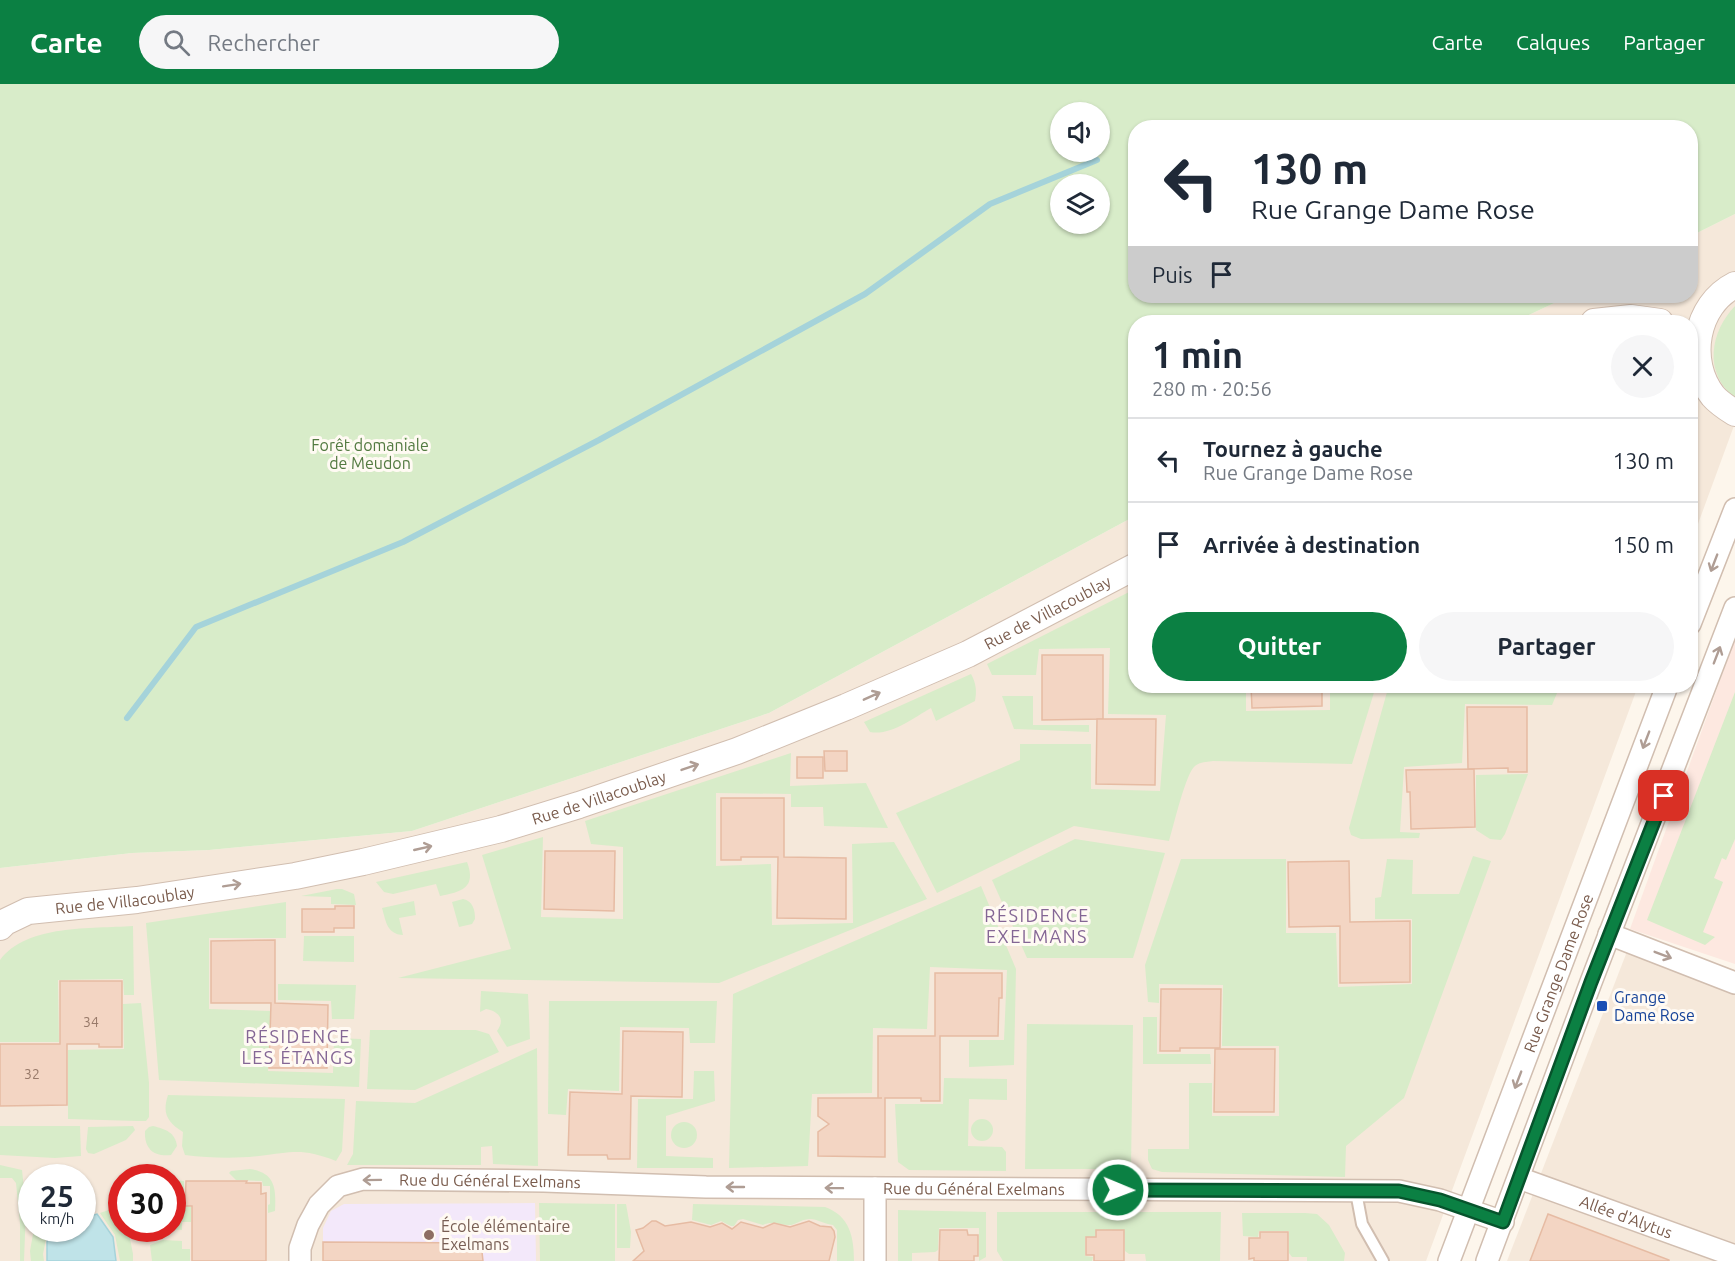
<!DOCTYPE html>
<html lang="fr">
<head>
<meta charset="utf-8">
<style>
  body { margin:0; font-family:Ubuntu,sans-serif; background:#f6f6f7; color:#1f2937; height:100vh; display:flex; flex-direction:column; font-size:22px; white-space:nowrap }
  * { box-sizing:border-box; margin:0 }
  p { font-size:20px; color:#747a83 }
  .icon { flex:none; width:33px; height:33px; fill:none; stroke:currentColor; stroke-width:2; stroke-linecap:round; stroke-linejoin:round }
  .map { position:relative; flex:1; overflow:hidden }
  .sheet { position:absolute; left:1128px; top:231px; width:570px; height:378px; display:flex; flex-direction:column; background:#fff; border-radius:24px; box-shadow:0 2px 4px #0004 }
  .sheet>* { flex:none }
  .guide { position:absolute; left:1128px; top:36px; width:570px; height:183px; border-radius:24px; box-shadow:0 2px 4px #0004; background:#fff; color:#1f2937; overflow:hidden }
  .buttons { position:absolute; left:1050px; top:18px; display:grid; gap:12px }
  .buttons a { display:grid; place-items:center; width:60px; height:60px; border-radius:50%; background:#fff; box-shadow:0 2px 4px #0004; font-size:30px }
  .speed { position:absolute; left:18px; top:1080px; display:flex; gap:12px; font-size:30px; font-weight:700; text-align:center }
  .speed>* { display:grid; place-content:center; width:78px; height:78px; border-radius:50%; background:#fff; box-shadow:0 2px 4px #0004; line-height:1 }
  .speed small { font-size:15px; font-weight:400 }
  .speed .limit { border:9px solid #d22; background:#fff; color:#111 }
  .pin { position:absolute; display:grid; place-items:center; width:51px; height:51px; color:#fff; margin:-26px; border-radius:12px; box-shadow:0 3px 9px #0006 }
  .me { position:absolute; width:66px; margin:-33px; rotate:91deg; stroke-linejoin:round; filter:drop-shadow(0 0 4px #0008) }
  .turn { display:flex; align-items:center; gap:21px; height:126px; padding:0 24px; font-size:27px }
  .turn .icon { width:78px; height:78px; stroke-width:2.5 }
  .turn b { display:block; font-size:42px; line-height:51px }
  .then { display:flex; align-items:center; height:57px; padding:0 24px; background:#0003; gap:12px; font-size:22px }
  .round { display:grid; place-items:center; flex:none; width:63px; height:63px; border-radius:32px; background:#f6f6f7 }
  .head { display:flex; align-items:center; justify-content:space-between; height:102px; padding:0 24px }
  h1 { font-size:36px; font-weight:600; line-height:45px }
  .cta { display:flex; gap:12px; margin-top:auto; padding:12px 24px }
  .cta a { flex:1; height:69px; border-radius:36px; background:#0b8043; color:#fff; font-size:24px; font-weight:600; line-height:69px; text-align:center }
  .cta a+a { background:#f6f6f7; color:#1f2937 }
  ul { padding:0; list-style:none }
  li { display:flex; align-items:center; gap:18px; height:84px; padding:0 24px; border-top:2px solid #e0e1e3 }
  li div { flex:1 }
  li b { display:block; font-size:22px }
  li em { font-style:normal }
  header { display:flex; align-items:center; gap:36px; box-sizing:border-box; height:84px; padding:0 30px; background:#0b8043; color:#fff }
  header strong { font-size:28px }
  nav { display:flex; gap:33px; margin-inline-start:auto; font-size:21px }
  .search { width:420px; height:54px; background:#f6f6f7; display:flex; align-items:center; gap:15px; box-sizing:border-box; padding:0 21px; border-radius:33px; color:#747a83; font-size:22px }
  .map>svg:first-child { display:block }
  .residential { fill:#f5e8da; fill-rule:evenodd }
  .commercial { fill:#fde8e0 }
  .education { fill:#f3e8fa }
  .green { fill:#d8ecc9; fill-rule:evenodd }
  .water { fill:#bfe3e8; stroke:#a5d3da; stroke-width:1.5 }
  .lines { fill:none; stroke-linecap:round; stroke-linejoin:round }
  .stream { stroke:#a5d3da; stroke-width:6 }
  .building { fill:#f3d5c3; stroke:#e6bba3; stroke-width:1.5 }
  .service-casing { stroke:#d1beb0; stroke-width:14 }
  .minor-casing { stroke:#d1beb0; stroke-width:24 }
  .tertiary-casing { stroke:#d1beb0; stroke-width:28 }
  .service { stroke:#fff; stroke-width:10 }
  .minor { stroke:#fff; stroke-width:21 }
  .tertiary { stroke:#fff; stroke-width:26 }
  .oneway { stroke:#af9d94 }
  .route-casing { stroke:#07532c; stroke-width:15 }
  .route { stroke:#0b8043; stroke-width:10 }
  .transit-dot { fill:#1a4fb4; stroke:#fffaf3; stroke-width:2 }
  .education-dot { fill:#8d6e63; stroke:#fffaf3; stroke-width:2 }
  .labels { text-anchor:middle; stroke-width:6; stroke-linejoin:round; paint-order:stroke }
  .number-label { font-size:14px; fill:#987a6a }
  .park-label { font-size:16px; fill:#537a41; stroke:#fffaf3 }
  .street-label { font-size:16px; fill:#7a5c4d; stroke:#fffaf3 }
  .transit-label { font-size:16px; fill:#164399; stroke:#fffaf3; text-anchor:start }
  .education-label { font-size:16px; fill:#785e54; stroke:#fffaf3; text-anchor:start }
  .neighbourhood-label { font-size:18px; letter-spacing:1.5px; fill:#846695; stroke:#fffaf3 }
</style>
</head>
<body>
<header>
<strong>Carte</strong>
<div class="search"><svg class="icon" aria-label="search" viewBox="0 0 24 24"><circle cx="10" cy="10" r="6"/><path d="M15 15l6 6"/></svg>Rechercher</div>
<nav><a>Carte</a><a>Calques</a><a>Partager</a></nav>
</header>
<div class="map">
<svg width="1735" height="1177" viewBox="0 0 1735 1177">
  <rect width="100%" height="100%" fill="#fdf6ec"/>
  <g class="residential">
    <polygon points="1735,130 1735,339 1691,459 1690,238 1514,238 1569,212 1690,212 1691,152"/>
    <path d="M1135 432 1136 602H1638L1426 1177H0V784L132 769 209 766 412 747 769 629ZM32 1094H82V1144H32ZM122 1094H172V1144H122Z"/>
    <polygon points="1633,852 1735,886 1735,1177 1507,1177"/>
  </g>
  <polygon class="commercial" points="1735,555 1735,880 1630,845"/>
  <polygon class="education" points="535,1119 536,1177 323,1177 323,1144 331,1127 344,1120"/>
  <g class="green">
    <path d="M0 0H1735V130L1691 152 1690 44H1136V212H1569L1514 238H1136L1135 432 769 629 412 747 209 766 132 769 0 784ZM1060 28H1100V68H1060ZM1060 100H1100V140H1060Z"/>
    <path d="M1735 222V314C1703 289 1710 248 1735 222Z"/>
    <path d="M1135 505 1136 602H1246V627L1330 626V602H1376L1352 680 1213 677C1208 678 1199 678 1195 682 1186 688 1173 744 1169 757L1074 742 937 809 896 729 1020 676V660H1091V705L1160 707 1166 631 1108 630 1110 564 1039 565 1036 591H992L987 580Z"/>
    <path d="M971 590C976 599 977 607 975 617L936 637 931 624C913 634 891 652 870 648L864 638Z"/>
    <polygon points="1400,602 1560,602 1552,621 1465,620 1462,679 1404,683 1400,748 1420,749 1419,754 1361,755 1351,751 1349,744 1387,608"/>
    <polygon points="1735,608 1735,755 1726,776 1722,774 1714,794 1723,798 1703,848 1715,853 1705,861 1647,836"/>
    <polygon points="1002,612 1033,612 1033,641 1089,641 1089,648 1014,645"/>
    <polygon points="791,669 790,702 866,699 888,744 824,742 823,723 791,723 791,710 716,709 716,782 771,780 772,841 853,839 852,760 894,758 927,815 719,899 398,894 511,865 482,771 543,753 541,833 623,835 623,763 591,760 585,737"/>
    <polygon points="1528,690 1505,750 1501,756 1490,755 1476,746 1476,691"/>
    <polygon points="1075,755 1165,769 1133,874 1027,874 992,796"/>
    <polygon points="1473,772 1491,777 1404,1014 1346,1062 1345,1093 1162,1088 1152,1085 1148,1076 1148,1065 1189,1065 1189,999 1212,999 1212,1032 1279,1032 1279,962 1222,962 1223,901 1159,900 1159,919 1148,918 1145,881 1181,775 1286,775 1286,849 1336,849 1338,903 1412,900 1412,835 1375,835 1375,814 1381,813 1387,775 1413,776 1412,810 1459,810"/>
    <path d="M467 778C477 804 461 808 440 812L436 800 393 810 384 808 376 798Z"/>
    <polygon points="981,802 1016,885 1014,981 969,983 969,956 1004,956 1007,886 930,883 927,945 873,944 872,1009 812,1010 808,1082 729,1084 733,910"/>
    <polygon points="337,805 342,805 354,810 356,821 331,820 331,813 301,812"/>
    <path d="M463 815C473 817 475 826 475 835L472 840 459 843 452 818Z"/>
    <path d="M414 817 416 831 399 834 403 851C387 850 386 838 382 824Z"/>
    <polygon points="286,818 286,854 209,854 209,925 271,927 268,987 333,989 334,954 361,955 359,1003 159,996 146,839"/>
    <path d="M133 842 134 911H124L123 895 58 896 59 958H0V876C27 840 91 845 133 842Z"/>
    <polygon points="304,852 354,852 354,878 303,877"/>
    <polygon points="278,900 356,901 354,935 332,935 331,917 278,916"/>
    <path d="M481 907 528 910 530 955 507 963 497 947C506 935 498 927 486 925L480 928Z"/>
    <polygon points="549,917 717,917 715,959 690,959 689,944 620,943 619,1007 568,1005 566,1031 548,1030"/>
    <polygon points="141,919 149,999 149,1033 146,1037 137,1037 68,1035 68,966 124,965 123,920"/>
    <polygon points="1143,933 1157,933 1157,970 1210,970 1211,980 1143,980"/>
    <polygon points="1027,940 1133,941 1131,1085 1025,1085"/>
    <polygon points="370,946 476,946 489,950 499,968 415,1006 367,1005"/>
    <polygon points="537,964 538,1082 493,1080 492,1062 481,1063 481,1081 347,1081 353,1070 356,1017 415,1019"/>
    <polygon points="694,987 714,987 715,1017 666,1032 666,1072 713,1074 713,1084 637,1084 638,1015 693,1015"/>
    <polygon points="944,994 1007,995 1007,1016 969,1015 968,1062 1002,1063 1006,1068 1006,1087 909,1086 898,1078 895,1020 943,1020"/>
    <path d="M168 1011 345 1015 342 1067 336 1077C302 1064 294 1068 259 1072 235 1075 209 1074 185 1071L182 1062 183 1048C167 1038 162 1029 168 1011Z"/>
    <circle cx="982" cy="1046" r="11"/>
    <circle cx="684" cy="1051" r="13"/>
    <polygon points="0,1042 80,1042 81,1072 55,1074 0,1071"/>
    <polygon points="133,1042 135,1046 126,1056 94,1070 88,1069 86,1065 88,1043"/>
    <path d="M153 1042C165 1045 175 1048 177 1062L171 1071C154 1073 144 1065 145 1047L149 1043Z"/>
    <polygon points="0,1081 22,1086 26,1124 24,1177 20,1177 20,1139 16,1099 12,1094 0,1094"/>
    <path d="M250 1085C276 1089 276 1105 275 1127L268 1129V1121L270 1120V1102H263L262 1097 236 1096 229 1089 231 1087Z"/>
    <polygon points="173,1096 184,1097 184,1122 191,1123 191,1138 182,1138 182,1146 158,1145 172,1144"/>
    <polygon points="539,1119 615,1120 615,1177 540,1177"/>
    <polygon points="617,1120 626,1120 631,1148 630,1164 617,1164"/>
    <path d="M693 1120 825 1123C850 1132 854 1153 854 1177H837V1146L833 1141C825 1140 817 1135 810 1135 803 1135 798 1139 791 1141 781 1142 773 1136 763 1141L743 1135 738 1136 734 1142H731L721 1137 711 1141 692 1136Z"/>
    <polygon points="117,1123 121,1132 122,1144 128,1145 133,1170 133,1177 120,1177 115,1151 100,1129"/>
    <polygon points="898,1126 986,1128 986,1173 979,1177 979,1144 939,1144 938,1166 935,1168 912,1169 912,1177 898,1177"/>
    <polygon points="997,1128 1221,1128 1220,1177 1146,1177 1145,1170 1129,1170 1125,1167 1124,1146 1096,1146 1095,1153 1085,1153 1085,1172 1093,1173 1092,1177 1003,1177 997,1167"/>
    <polygon points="1242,1129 1305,1129 1317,1130 1329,1141 1345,1169 1344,1177 1307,1177 1307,1173 1292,1173 1289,1169 1289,1147 1259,1147 1258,1153 1243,1152"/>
    <polygon points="48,1145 43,1170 44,1177 31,1177 30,1167 33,1150"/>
    <polygon points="163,1156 182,1157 182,1165 190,1165 190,1177 152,1177 150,1161"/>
  </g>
  <polygon class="water" points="97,1130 113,1153 116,1177 47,1177 47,1158 50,1145 82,1144 83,1134"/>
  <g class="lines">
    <polyline class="stream" points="127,634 196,543 403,458 599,356 865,210 990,120 1097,76"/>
  </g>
  <g class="building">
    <polygon points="1042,571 1103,571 1103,635 1042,636"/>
    <polygon points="1251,602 1322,602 1322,622 1252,624"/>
    <polygon points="1467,623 1527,623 1527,688 1508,688 1508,684 1468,685"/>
    <polygon points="1097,635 1156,635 1155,701 1096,700"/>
    <polygon points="824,667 847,667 847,687 825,687"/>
    <rect x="797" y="673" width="26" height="21"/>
    <polygon points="1474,685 1475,743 1411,745 1410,708 1407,708 1406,686"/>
    <polygon points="721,714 784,714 784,773 846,774 846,835 777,834 778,773 741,773 741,776 721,776"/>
    <polygon points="545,767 615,767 614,827 544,825"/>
    <polygon points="1349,777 1350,838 1410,837 1410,898 1340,899 1340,842 1289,843 1288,778"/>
    <polygon points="335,822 354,822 354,844 334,844 334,848 302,848 302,825 335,825"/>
    <polygon points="275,856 275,919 328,921 327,984 269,984 271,919 211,919 211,857"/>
    <polygon points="935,889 1002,889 1002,914 999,914 998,952 940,952 940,1017 921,1017 921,1014 885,1014 885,1073 818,1072 818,1048 829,1040 818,1032 818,1014 882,1014 878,1014 878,952 935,952"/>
    <polygon points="60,897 122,897 122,963 99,963 99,960 67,960 67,1021 0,1022 0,960 60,960"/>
    <polygon points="1161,905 1221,905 1220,964 1180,964 1180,967 1160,967"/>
    <polygon points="623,947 683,948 682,1013 631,1012 630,1075 608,1075 607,1071 568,1071 570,1008 622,1010"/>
    <polygon points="1215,965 1275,965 1274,1028 1214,1028"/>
    <polygon points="186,1097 247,1097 246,1099 261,1099 261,1110 266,1109 266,1177 192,1177 192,1122 185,1122"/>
    <polygon points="1548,1130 1669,1176 1669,1177 1530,1177"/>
    <polygon points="652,1137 656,1137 665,1142 691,1138 710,1143 722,1139 732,1145 741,1138 763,1144 774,1139 790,1143 809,1137 820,1142 831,1143 834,1147 835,1153 829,1177 633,1177 644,1167 636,1146 643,1144"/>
    <polygon points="940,1146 967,1146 968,1151 978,1151 978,1172 974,1172 974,1177 939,1177"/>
    <polygon points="1096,1146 1124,1146 1124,1177 1094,1177 1094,1171 1086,1171 1086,1153 1096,1153"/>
    <polygon points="1260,1148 1288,1148 1288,1177 1254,1177 1254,1174 1249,1175 1249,1154 1260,1154"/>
    <polygon points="323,1158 481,1159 483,1177 323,1177"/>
  </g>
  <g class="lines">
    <defs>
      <polyline id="service" points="1356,1108 1362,1140 1383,1177"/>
      <g id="minor">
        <polyline points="1690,540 1735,425"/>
        <polyline points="1609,850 1735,899"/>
        <path id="s1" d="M1519 1094 1735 1172"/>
        <path id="s2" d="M300 1177V1164L308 1141 319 1121 338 1102 363 1095 544 1097 706 1103 1399 1107 1440 1116 1503 1138"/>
        <polyline points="875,1177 875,1104"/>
        <path id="s3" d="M1449 1177 1667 602"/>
        <polyline points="1487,1177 1591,898 1735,524"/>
      </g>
      <g id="tertiary">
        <path d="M1735 201C1695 221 1686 278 1713 312 1719 319 1727 324 1735 329"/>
        <polyline points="1594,238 1631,234 1660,238"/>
        <path id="s4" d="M0 843 5 838 28 827 137 816 295 792 363 778 501 745 579 721 737 667 846 623 968 570 1136 482"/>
      </g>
    </defs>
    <use href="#service" class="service-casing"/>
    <use href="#minor" class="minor-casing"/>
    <use href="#tertiary" class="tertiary-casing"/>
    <use href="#service" class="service"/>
    <use href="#minor" class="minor"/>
    <use href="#tertiary" class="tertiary"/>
  </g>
  <defs><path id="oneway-shaft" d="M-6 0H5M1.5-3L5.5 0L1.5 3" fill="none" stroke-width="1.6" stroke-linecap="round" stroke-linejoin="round" transform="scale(1.5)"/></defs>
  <g class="oneway">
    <use href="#oneway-shaft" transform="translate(1714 479) rotate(111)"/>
    <use href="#oneway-shaft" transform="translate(1717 571) rotate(-69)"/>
    <use href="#oneway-shaft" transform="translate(872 612) rotate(-24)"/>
    <use href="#oneway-shaft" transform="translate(1646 656) rotate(111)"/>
    <use href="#oneway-shaft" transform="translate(690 683) rotate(-19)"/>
    <use href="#oneway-shaft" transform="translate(423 764) rotate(-13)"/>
    <use href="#oneway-shaft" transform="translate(232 801) rotate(-9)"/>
    <use href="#oneway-shaft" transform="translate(1663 871) rotate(21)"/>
    <use href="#oneway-shaft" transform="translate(1518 996) rotate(111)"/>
    <use href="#oneway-shaft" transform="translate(372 1096) rotate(179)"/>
    <use href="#oneway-shaft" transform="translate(735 1103) rotate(-180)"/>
    <use href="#oneway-shaft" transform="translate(834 1104) rotate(-179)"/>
  </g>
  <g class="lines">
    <defs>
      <polyline id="route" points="1118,1106 1399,1107 1440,1116 1503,1138 1591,898 1664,712"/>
    </defs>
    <use href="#route" class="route-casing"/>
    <use href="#route" class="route"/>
  </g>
  <rect class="transit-dot" x="1596" y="916" width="12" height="12" rx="3"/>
  <circle class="education-dot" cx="429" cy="1151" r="6"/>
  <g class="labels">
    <g class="number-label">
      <text x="91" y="943">34</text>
      <text x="32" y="995">32</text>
    </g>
    <g class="park-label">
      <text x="370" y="367">Forêt domaniale<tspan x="370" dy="18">de Meudon</tspan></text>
    </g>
    <g class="street-label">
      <text dy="6" stroke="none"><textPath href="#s4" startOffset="1102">Rue de Villacoublay</textPath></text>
      <text dy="6" stroke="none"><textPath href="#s4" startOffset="616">Rue de Villacoublay</textPath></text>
      <text dy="6" stroke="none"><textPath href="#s4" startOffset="130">Rue de Villacoublay</textPath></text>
      <text dy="6" stroke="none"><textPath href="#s3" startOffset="308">Rue Grange Dame Rose</textPath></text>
      <text dy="6" stroke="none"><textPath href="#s2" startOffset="240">Rue du Général Exelmans</textPath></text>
      <text dy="6" stroke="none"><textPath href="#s2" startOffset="724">Rue du Général Exelmans</textPath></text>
      <text dy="6" stroke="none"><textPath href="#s1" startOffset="114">Allée d'Alytus</textPath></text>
    </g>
    <g class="transit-label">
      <text x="1614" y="919">Grange<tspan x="1614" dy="18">Dame Rose</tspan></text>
    </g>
    <g class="education-label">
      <text x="441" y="1148">École élémentaire<tspan x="441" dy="18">Exelmans</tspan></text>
    </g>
    <g class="neighbourhood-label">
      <text x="1037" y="838">RÉSIDENCE<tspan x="1037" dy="21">EXELMANS</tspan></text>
      <text x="298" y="959">RÉSIDENCE<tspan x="298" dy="21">LES ÉTANGS</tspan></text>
    </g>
  </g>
</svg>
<div class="buttons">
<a><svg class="icon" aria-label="sound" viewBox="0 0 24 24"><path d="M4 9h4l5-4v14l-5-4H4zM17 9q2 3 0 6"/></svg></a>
<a><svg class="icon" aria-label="layers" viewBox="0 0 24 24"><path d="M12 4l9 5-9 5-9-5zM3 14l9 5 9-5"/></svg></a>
</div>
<div class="speed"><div>25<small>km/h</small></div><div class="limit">30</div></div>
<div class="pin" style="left:1664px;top:712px;background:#d93025"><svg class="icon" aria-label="arrive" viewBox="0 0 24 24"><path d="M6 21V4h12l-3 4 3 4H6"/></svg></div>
<svg class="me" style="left:1118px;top:1106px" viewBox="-20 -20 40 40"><circle r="17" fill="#0b8043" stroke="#fff" stroke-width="3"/><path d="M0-11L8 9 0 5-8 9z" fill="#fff"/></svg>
<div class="guide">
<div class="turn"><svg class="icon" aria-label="left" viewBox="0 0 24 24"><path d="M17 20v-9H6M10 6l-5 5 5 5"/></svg><div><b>130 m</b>Rue Grange Dame Rose</div></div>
<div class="then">Puis<svg class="icon" aria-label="arrive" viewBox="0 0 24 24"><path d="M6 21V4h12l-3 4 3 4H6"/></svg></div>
</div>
<section class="sheet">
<div class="head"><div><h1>1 min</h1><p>280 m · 20:56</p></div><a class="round"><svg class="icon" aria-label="close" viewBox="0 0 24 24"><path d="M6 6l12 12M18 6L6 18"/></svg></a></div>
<ul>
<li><svg class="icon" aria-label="left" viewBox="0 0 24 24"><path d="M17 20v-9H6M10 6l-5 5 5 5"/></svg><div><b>Tournez à gauche</b><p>Rue Grange Dame Rose</p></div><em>130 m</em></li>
<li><svg class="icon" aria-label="arrive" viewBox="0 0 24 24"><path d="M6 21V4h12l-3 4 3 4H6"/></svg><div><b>Arrivée à destination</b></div><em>150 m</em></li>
</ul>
<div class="cta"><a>Quitter</a><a>Partager</a></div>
</section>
</div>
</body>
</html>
